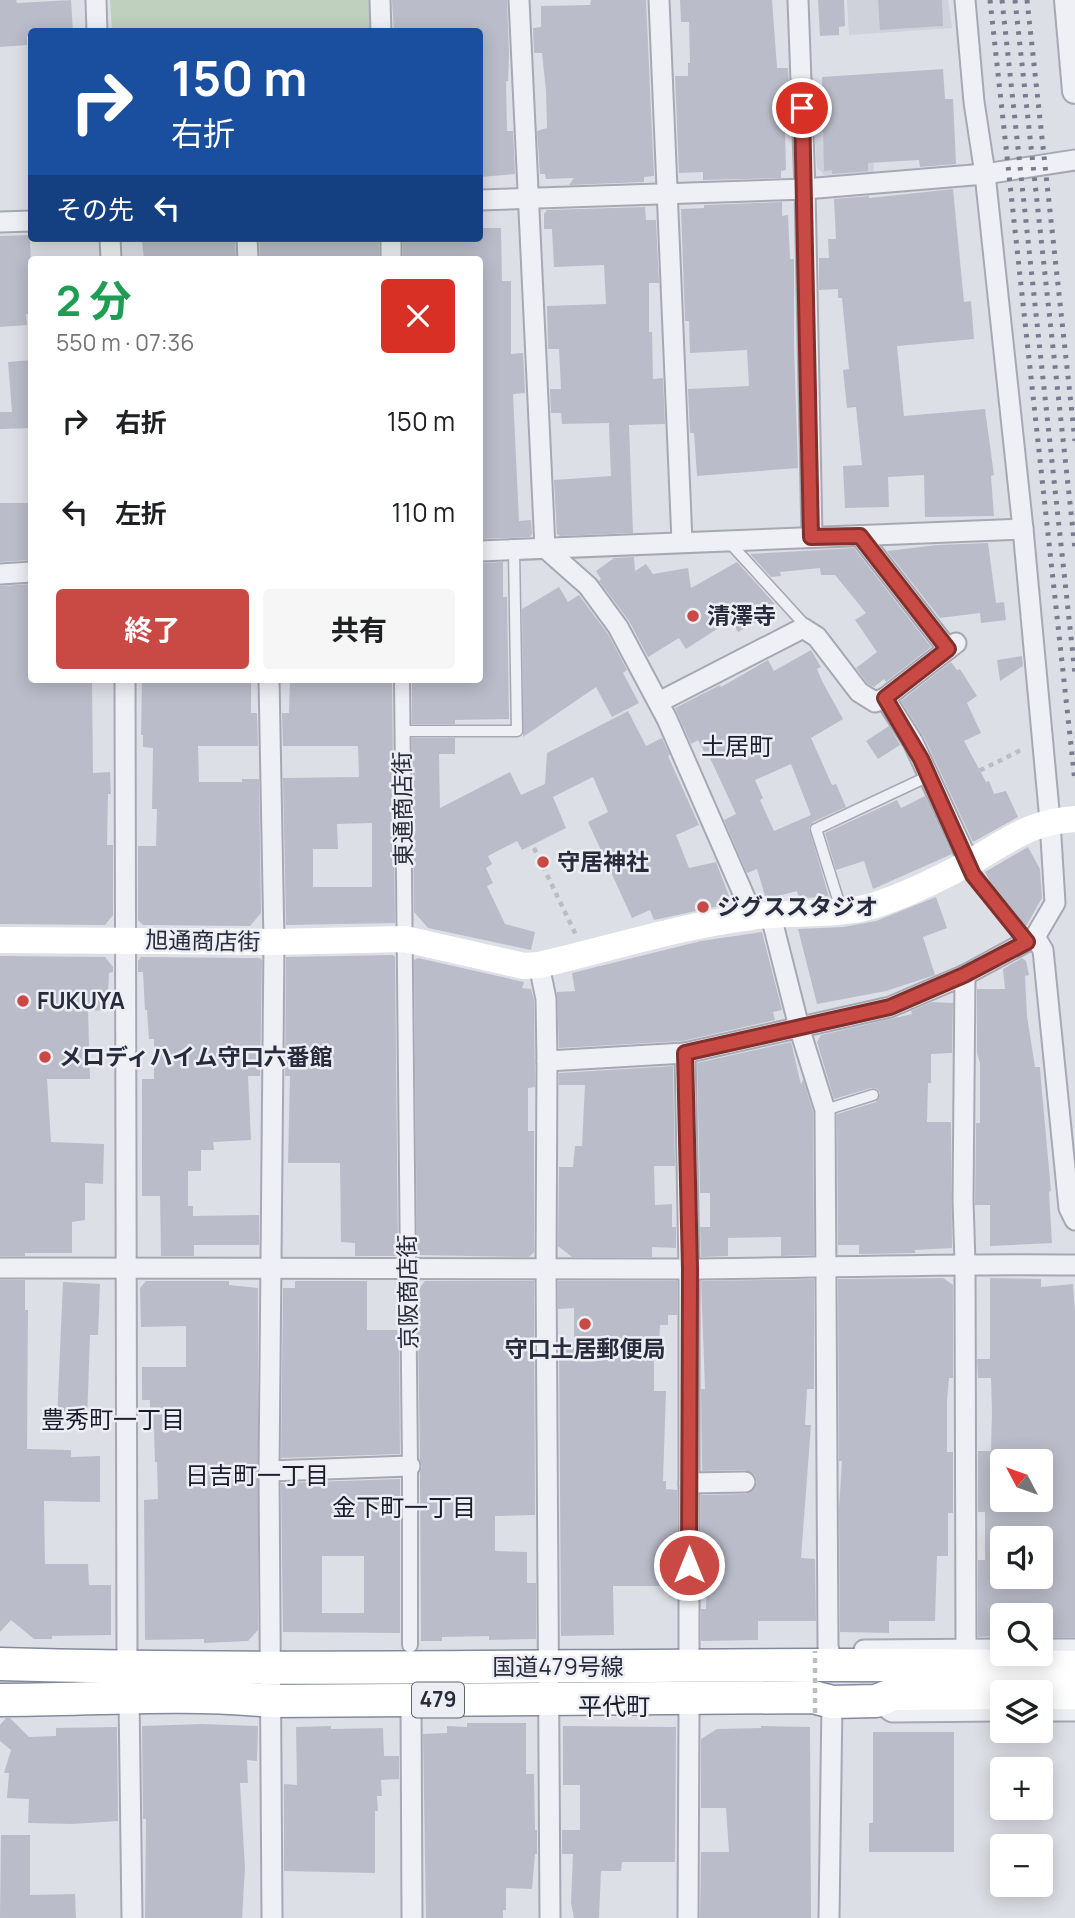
<!DOCTYPE html>
<html lang="ja">
<head>
<meta charset="utf-8">
<style>
  body { margin:0; font-family:Manrope,"Noto Sans JP",sans-serif; background:#f6f6f6; color:#202124; height:100vh; display:flex; flex-direction:column; font-size:26px; white-space:nowrap }
  * { box-sizing:border-box; margin:0 }
  p { font-size:23px; color:#757577 }
  .icon { flex:none; width:38px; height:38px; fill:none; stroke:currentColor; stroke-width:2; stroke-linecap:round; stroke-linejoin:round }
  .map { position:relative; flex:1; overflow:hidden }
  .drawer { position:absolute; left:28px; top:256px; width:455px; height:427px; display:flex; flex-direction:column; background:#fff; border-radius:7px; box-shadow:0 4px 18px #0003 }
  .drawer>* { flex:none }
  .guide { position:absolute; left:28px; top:28px; width:455px; height:214px; border-radius:7px; box-shadow:0 4px 18px #0003; background:#1a4fa0; color:#fff; overflow:hidden }
  .needle { width:46px; rotate:311deg }
  .fabs { position:absolute; left:990px; top:1449px; display:grid; gap:14px }
  .fabs a { display:grid; place-items:center; width:63px; height:63px; border-radius:7px; background:#fff; box-shadow:0 4px 18px #0003; font-size:35px }
  .pin { position:absolute; display:grid; place-items:center; width:60px; height:60px; color:#fff; margin:-30px; border:4px solid #fff; border-radius:50%; box-shadow:0 2px 7px #0007 }
  .me { position:absolute; width:77px; margin:-38px; rotate:0deg; stroke-linejoin:round; filter:drop-shadow(0 0 5px #0008) }
  .turn { display:flex; align-items:center; gap:24px; height:147px; padding:0 28px; font-size:32px }
  .turn .icon { width:91px; height:91px; stroke-width:2.5 }
  .turn b { display:block; font-size:49px; line-height:60px }
  .then { display:flex; align-items:center; height:66px; padding:0 28px; background:#0003; gap:14px; font-size:26px }
  .round { display:grid; place-items:center; flex:none; width:74px; height:74px; border-radius:7px; background:#f6f6f6 }
  .overview { display:flex; align-items:center; justify-content:space-between; height:119px; padding:0 28px }
  h1 { font-size:42px; font-weight:700; line-height:52px; color:#1e9e55 }
  .primary-button { display:flex; gap:14px; margin-top:auto; padding:14px 28px }
  .primary-button a { flex:1; height:80px; border-radius:7px; background:#c94a44; color:#fff; font-size:28px; font-weight:700; line-height:80px; text-align:center }
  .primary-button a+a { background:#f6f6f6; color:#202124 }
  ul { padding:0; list-style:none }
  li { display:flex; align-items:center; gap:21px; height:91px; padding:0 28px }
  li div { flex:1 }
  li b { display:block; font-size:26px }
  li em { font-style:normal }
  .map>svg:first-child { display:block }
  .built { fill:#cfd1db }
  .green { fill:#bfd0be }
  .building { fill:#babdc9; fill-rule:evenodd }
  .lines { fill:none; stroke-linecap:round; stroke-linejoin:round }
  .service-casing { stroke:#a6a9b3; stroke-width:13 }
  .pedestrian-casing { stroke:#a6a9b3; stroke-width:18 }
  .minor-casing { stroke:#a6a9b3; stroke-width:23 }
  .tertiary-casing { stroke:#a6a9b3; stroke-width:28 }
  .trunk-casing { stroke:#858a9c; stroke-width:35 }
  .path { stroke:#bbbdc5; stroke-width:4.5; stroke-dasharray:5 5; stroke-linecap:butt }
  .service { stroke:#eff0f5; stroke-width:10 }
  .pedestrian { stroke:#eff0f5; stroke-width:14 }
  .minor { stroke:#eff0f5; stroke-width:19 }
  .tertiary { stroke:#eff0f5; stroke-width:24 }
  .secondary { stroke:#fff; stroke-width:26 }
  .trunk { stroke:#fff; stroke-width:32 }
  .rail { stroke:#777c8f; stroke-width:5; stroke-dasharray:3.5 7; stroke-linecap:butt }
  .path-bridge { stroke:#bbbdc5; stroke-width:4.5; stroke-dasharray:5 5; stroke-linecap:butt }
  .route-casing { stroke:#83302c; stroke-width:18 }
  .route { stroke:#c94a44; stroke-width:12 }
  .poi-dot { fill:#c94a44; stroke:#eceef4; stroke-width:2.5 }
  .labels { text-anchor:middle; stroke-width:5; stroke-linejoin:round; paint-order:stroke }
  .shield { fill:#eceef4; stroke:#626673; stroke-width:2 }
  .shield-label { font-size:21px; font-weight:bold; fill:#272b3c }
  .poi-label { font-size:23px; font-weight:bold; fill:#272b3c; stroke:#eceef4; text-anchor:start }
  .street-label { font-size:23px; fill:#272b3c; stroke:#eceef4 }
  .neighbourhood-label { font-size:24px; fill:#191c2d; stroke:#eceef4 }
</style>
</head>
<body>
<div class="map">
<svg width="1075" height="1918" viewBox="0 0 1075 1918">
  <rect width="100%" height="100%" fill="#dddfe6"/>
  <g class="built">
    <polygon points="847,0 948,0 952,28 849,35"/>
    <polygon points="870,112 874,172 825,175 817,168 813,115"/>
  </g>
  <polygon class="green" points="110,0 369,0 371,31 112,31"/>
  <g class="building">
    <polygon points="0,0 16,0 17,3 71,0 73,32 32,32 32,36 27,36 27,45 0,47"/>
    <polygon points="392,0 507,0 509,54 508,81 506,81 507,131 513,131 515,174 480,177 480,32 394,32"/>
    <polygon points="591,0 646,0 654,176 644,177 644,182 569,185 574,178 546,179 545,174 540,174 537,131 547,128 546,91 542,53 534,53 533,28 541,27 541,6 590,5"/>
    <polygon points="680,0 772,0 777,68 788,68 790,105 791,130 785,130 786,170 781,171 781,178 703,180 703,172 679,173 675,76 688,76 688,63 690,63 689,22 681,22"/>
    <polygon points="818,0 844,0 845,26 839,27 839,35 820,36"/>
    <polygon points="878,0 942,0 943,26 880,30"/>
    <polygon points="943,69 945,99 953,99 956,164 920,167 919,160 868,163 868,171 832,174 832,170 824,171 822,77"/>
    <polygon points="953,189 964,302 971,301 974,339 897,346 904,416 985,409 994,475 991,476 994,516 925,517 924,475 888,477 889,507 845,508 843,466 862,465 856,407 847,408 843,370 849,369 842,298 838,298 838,289 819,290 819,258 829,258 828,239 836,239 834,199 869,196 869,198"/>
    <polygon points="782,202 782,216 788,215 790,259 794,259 794,344 798,468 697,476 694,433 690,433 688,389 749,386 747,350 690,353 689,321 685,321 681,209 704,208 704,205"/>
    <polygon points="645,207 646,220 656,220 659,283 649,283 649,332 652,332 653,379 663,378 665,424 629,425 633,533 560,536 557,534 554,480 611,476 609,426 609,423 562,424 561,413 551,413 550,389 561,389 559,349 548,349 547,306 606,304 604,265 554,267 552,229 544,229 544,214 547,210"/>
    <polygon points="480,228 501,228 502,281 511,281 511,354 523,353 525,393 513,394 519,521 531,520 532,534 530,537 480,539 480,259 403,259 403,241 467,241 467,238 480,238"/>
    <polygon points="30,235 32,314 26,314 27,325 0,327 0,236"/>
    <polygon points="163,238 235,238 236,259 144,259 142,242"/>
    <polygon points="259,238 376,238 376,241 379,241 379,259 260,259"/>
    <polygon points="32,360 32,428 0,429 0,412 12,412 8,362"/>
    <polygon points="0,503 32,503 32,560 0,562"/>
    <polygon points="988,543 996,603 1004,602 1006,620 981,623 980,613 940,618 887,551 937,545"/>
    <polygon points="854,548 931,647 886,682 884,679 874,687 867,683 856,668 877,652 855,620 866,613 835,575 821,575 820,568 780,572 781,576 771,577 750,554"/>
    <polygon points="634,557 635,571 646,564 653,574 688,568 691,588 737,562 775,604 769,607 772,613 738,632 731,620 686,649 679,638 648,657 629,621 599,581 601,579 596,571 614,558"/>
    <polygon points="503,562 503,597 507,597 509,719 455,720 455,724 412,724 412,679 480,679 480,563"/>
    <polygon points="32,584 32,679 92,679 93,773 110,772 111,794 108,794 107,845 113,845 113,915 105,925 0,924 0,586"/>
    <polygon points="559,587 568,602 579,595 608,634 627,670 623,673 639,703 612,717 596,687 523,737 522,609"/>
    <path d="M811 650 821 667 817 669 822 681 843 719 811 738 832 785 836 784 846 807 813 822 809 828 829 897 799 898 797 891 766 899 757 869 747 873 724 820 736 814 710 758 708 759 698 740 691 744 675 708 720 685 721 687 768 660 774 671ZM791 764 811 815 774 831 760 800 763 798 755 780Z"/>
    <polygon points="1022,656 1023,666 1000,681 997,660"/>
    <polygon points="951,662 957,670 960,669 977,696 967,703 981,733 964,741 986,782 989,781 994,794 1006,791 1018,817 973,842 924,737 901,701"/>
    <polygon points="251,679 251,713 257,713 258,746 198,746 199,782 242,782 242,779 259,779 261,913 250,926 143,925 138,920 138,846 156,846 157,809 152,809 153,748 143,747 143,735 141,735 142,680"/>
    <path d="M290 679 392 680 395 923 286 925 283 778 359 777 358 746H283L282 713H289ZM372 823V887H313V849H338L337 824Z"/>
    <polygon points="628,711 646,746 662,738 670,755 668,756 699,825 676,835 689,868 716,862 731,901 729,904 654,920 650,910 632,918 588,822 608,812 593,777 553,797 566,828 522,850 517,841 488,856 492,864 486,868 493,883 487,886 505,924 535,932 531,950 428,928 414,912 412,738 455,738 455,754 439,754 440,808 510,772 521,795 545,784 547,753"/>
    <polygon points="889,726 900,745 878,759 866,741"/>
    <polygon points="925,796 952,854 873,889 864,861 836,870 825,833 897,800 901,808"/>
    <polygon points="1028,847 1040,869 1042,898 1025,928 993,887 985,872"/>
    <polygon points="936,897 947,928 923,937 935,975 886,991 817,1004 798,929 843,927 876,921"/>
    <polygon points="762,932 782,1010 773,1012 775,1020 683,1041 559,1048 557,992 575,991 572,973 701,941"/>
    <polygon points="393,955 395,957 398,1256 355,1256 355,1243 341,1242 340,1163 288,1163 290,1076 285,1076 286,957"/>
    <polygon points="0,956 105,957 113,967 113,972 109,973 107,1011 88,1010 90,1079 47,1079 51,1142 104,1144 103,1184 85,1183 85,1220 72,1222 72,1253 25,1253 25,1256 0,1256"/>
    <polygon points="141,957 259,958 262,960 260,1076 248,1076 251,1140 213,1142 214,1150 201,1150 201,1171 188,1171 188,1206 193,1206 193,1216 259,1215 259,1245 194,1245 194,1256 161,1256 160,1196 142,1196 142,1079 154,1079 154,1039 149,1039 147,1010 145,1010 143,972 138,972 138,961"/>
    <polygon points="418,958 524,982 522,988 531,989 534,1000 535,1087 528,1088 528,1131 534,1131 534,1252 529,1257 417,1255 414,960"/>
    <polygon points="1022,958 1026,961 1029,975 1025,976 1027,1016 1035,1067 1040,1067 1041,1081 1051,1191 1049,1192 1052,1243 990,1246 990,1205 975,1205 976,1123 980,1123 980,1063 977,1053 977,989 1005,989 1003,969"/>
    <polygon points="932,1002 953,1003 952,1053 931,1054 931,1083 928,1083 927,1122 951,1122 952,1248 915,1250 915,1253 859,1254 859,1245 838,1245 837,1114 876,1102 880,1093 877,1089 871,1088 834,1099 817,1042 821,1035 912,1014 911,1011"/>
    <polygon points="791,1042 801,1085 803,1079 813,1112 814,1255 781,1256 781,1237 728,1238 728,1256 701,1257 700,1227 710,1227 710,1193 700,1193 697,1063"/>
    <polygon points="673,1066 675,1166 654,1166 655,1205 672,1204 672,1227 676,1227 676,1248 652,1247 652,1257 572,1257 558,1246 559,1167 573,1167 575,1146 582,1146 585,1085 559,1085 559,1073"/>
    <polygon points="943,1278 953,1285 953,1378 949,1378 947,1401 947,1452 953,1452 953,1513 948,1513 948,1556 937,1556 935,1621 889,1621 889,1633 840,1632 839,1508 842,1461 839,1461 838,1279"/>
    <path d="M990 1278 1041 1279V1287L1073 1284 1075 1312V1637H1041V1615H1003V1636L978 1637V1560H985V1512H978V1451H991L992 1412 991 1378H978L977 1359H990ZM1003 1461H1041V1500H1003ZM1003 1538H1041L1046 1577H1003Z"/>
    <polygon points="814,1279 814,1389 807,1389 805,1425 811,1425 801,1558 815,1559 816,1621 758,1621 758,1640 701,1641 701,1609 706,1609 707,1572 701,1572 701,1495 746,1494 755,1488 757,1482 755,1475 745,1470 702,1471 701,1389 705,1389 701,1281"/>
    <polygon points="0,1280 25,1280 25,1310 28,1310 27,1449 71,1450 71,1457 100,1456 100,1502 44,1501 45,1564 88,1564 89,1585 111,1585 111,1635 52,1636 52,1639 34,1639 11,1620 0,1632"/>
    <polygon points="146,1281 229,1281 229,1285 258,1288 258,1630 248,1641 204,1643 204,1639 145,1640 144,1500 158,1499 157,1462 155,1462 154,1429 150,1429 150,1400 142,1400 142,1367 186,1367 186,1326 141,1327 140,1288"/>
    <polygon points="295,1281 367,1281 367,1330 399,1330 400,1454 281,1458 283,1288 295,1288"/>
    <polygon points="425,1281 534,1281 535,1515 495,1516 495,1551 527,1552 527,1583 536,1583 536,1639 489,1640 489,1636 442,1637 442,1641 421,1641 420,1473 422,1466 420,1459 418,1331 420,1287"/>
    <polygon points="558,1281 677,1281 677,1315 668,1315 668,1325 660,1325 659,1346 654,1346 654,1391 666,1391 663,1481 666,1481 666,1489 677,1490 677,1572 665,1571 665,1586 613,1586 614,1635 561,1636 559,1343 574,1343 574,1308 558,1309"/>
    <polygon points="63,1282 100,1284 98,1335 90,1335 87,1421 57,1420"/>
    <path d="M400 1479V1633L283 1632 281 1483ZM322 1556H364V1613H322Z"/>
    <polygon points="6,1718 10,1718 29,1737 56,1736 56,1728 117,1727 118,1821 73,1824 28,1823 29,1799 7,1798 9,1773 4,1773 11,1750 0,1741 0,1725"/>
    <polygon points="467,1723 526,1723 526,1774 534,1774 535,1830 537,1830 537,1854 535,1854 532,1889 506,1888 506,1910 503,1910 503,1918 426,1918 423,1734 447,1733 447,1726 467,1727"/>
    <polygon points="202,1724 258,1726 257,1761 247,1760 248,1783 240,1783 245,1868 242,1918 145,1918 146,1819 143,1819 142,1726"/>
    <polygon points="331,1726 331,1729 383,1728 384,1756 399,1756 399,1779 381,1780 382,1796 377,1796 378,1811 375,1811 375,1873 284,1871 284,1784 297,1785 296,1727"/>
    <polygon points="563,1726 676,1727 675,1862 622,1862 621,1871 601,1871 599,1918 574,1918 571,1903 573,1854 562,1854 562,1830 580,1830 580,1785 563,1785"/>
    <polygon points="761,1726 810,1727 811,1918 700,1918 701,1852 729,1852 726,1808 701,1808 701,1739 717,1729 761,1728"/>
    <polygon points="873,1732 954,1732 954,1852 869,1852 869,1823 873,1823"/>
    <polygon points="1,1835 30,1835 30,1895 75,1894 76,1918 0,1918"/>
  </g>
  <g class="lines">
    <defs>
      <g id="service">
        <polyline points="729,542 803,623 803,628"/>
        <polyline points="402,731 517,731 514,550"/>
        <polyline points="969,864 973,875 1027,942"/>
        <polyline points="841,909 816,829 929,776"/>
        <polyline points="825,1110 873,1095"/>
      </g>
      <polyline id="pedestrian" points="402,679 410,1466 410,1645"/>
      <g id="minor">
        <polyline points="96,0 97,32"/>
        <polyline points="380,0 381,32"/>
        <polyline points="519,0 545,548 588,586 618,627 667,719 753,916"/>
        <polyline points="659,0 682,542"/>
        <polyline points="798,0 805,189 812,537"/>
        <polyline points="965,0 974,102 985,174 1023,529 1050,821 1055,903 1035,937 1043,950 1069,1208 1075,1220"/>
        <polyline points="480,200 805,189 985,174 1075,160"/>
        <polyline points="0,222 32,221"/>
        <polyline points="110,238 111,259"/>
        <polyline points="247,238 248,259"/>
        <polyline points="391,238 391,259"/>
        <polyline points="860,536 948,649"/>
        <polyline points="480,551 1023,529"/>
        <polyline points="0,574 32,572"/>
        <polyline points="125,679 127,1668"/>
        <polyline points="269,679 274,942 269,1471 272,1918"/>
        <polyline points="885,698 956,643"/>
        <polyline points="659,702 803,628 817,637 859,692 875,702 885,698 913,742 969,863"/>
        <polyline points="771,916 799,1027 825,1110 828,1646 829,1650"/>
        <polyline points="539,965 546,999 547,1061 546,1268 550,1918"/>
        <polyline points="965,975 963,1201 965,1263 966,1648"/>
        <polyline points="685,1053 689,1269 689,1666"/>
        <polyline points="547,1061 685,1053 890,1007 965,975 1035,937"/>
        <path d="M0 1268C230 1269 461 1269 692 1269 819 1268 947 1263 1075 1265"/>
        <polyline points="269,1471 410,1466"/>
        <polyline points="689,1483 745,1482"/>
        <polyline points="1041,1649 1075,1649"/>
        <polyline points="864,1650 1003,1649"/>
        <polyline points="129,1697 132,1918"/>
        <polyline points="686,1699 689,1715 688,1918"/>
        <polyline points="411,1700 412,1918"/>
        <polyline points="876,1701 892,1712 1003,1711"/>
        <polyline points="1041,1711 1075,1711"/>
        <polyline points="829,1918 832,1702"/>
      </g>
      <polyline id="tertiary" points="1067,0 1075,91"/>
      <g id="trunk">
        <path d="M0 1664C358 1674 717 1660 1075 1667"/>
        <polyline points="1041,1693 1075,1693"/>
        <path d="M0 1700C91 1700 182 1692 272 1701L813 1697 832 1702 876 1701 894 1694 1003 1693"/>
      </g>
    </defs>
    <use href="#service" class="service-casing"/>
    <use href="#pedestrian" class="pedestrian-casing"/>
    <use href="#minor" class="minor-casing"/>
    <use href="#tertiary" class="tertiary-casing"/>
    <use href="#trunk" class="trunk-casing"/>
    <g class="path">
      <polyline points="953,784 1023,749"/>
      <polyline points="534,848 576,935"/>
    </g>
    <use href="#service" class="service"/>
    <use href="#pedestrian" class="pedestrian"/>
    <use href="#minor" class="minor"/>
    <use href="#tertiary" class="tertiary"/>
    <path class="secondary" d="M0 940 274 942 405 939 524 966 539 965C609 949 679 926 751 917 790 911 833 917 872 906 905 896 939 879 969 863 1010 840 1026 823 1075 819"/>
    <use href="#trunk" class="trunk"/>
    <g class="rail">
      <polyline points="990,0 1075,782"/>
      <polyline points="1002,0 1075,674"/>
      <polyline points="1015,0 1075,549"/>
      <polyline points="1027,0 1075,441"/>
    </g>
    <polyline class="path-bridge" points="815,1713 815,1651"/>
  </g>
  <g class="lines">
    <defs>
      <polyline id="route" points="689,1565 690,1269 685,1053 890,1007 964,975 1027,942 973,875 921,759 885,698 948,649 860,536 811,537 802,108"/>
    </defs>
    <use href="#route" class="route-casing"/>
    <use href="#route" class="route"/>
  </g>
  <g class="poi-dot">
    <circle cx="693" cy="616" r="7"/>
    <circle cx="543" cy="862" r="7"/>
    <circle cx="703" cy="907" r="7"/>
    <circle cx="23" cy="1001" r="7"/>
    <circle cx="45" cy="1057" r="7"/>
    <circle cx="585" cy="1324" r="7"/>
  </g>
  <g class="labels">
    <rect class="shield" x="412" y="1682.5" width="52" height="35" rx="5"/>
    <g class="shield-label">
      <text x="438" y="1707">479</text>
    </g>
    <g class="poi-label">
      <text x="707" y="624">清澤寺</text>
      <text x="557" y="870">守居神社</text>
      <text x="717" y="915">ジグススタジオ</text>
      <text x="37" y="1009">FUKUYA</text>
      <text x="59" y="1065">メロディハイム守口六番館</text>
      <text x="585" y="1357" text-anchor="middle">守口土居郵便局</text>
    </g>
    <g class="street-label">
      <text transform="translate(403 809) rotate(-91)" y="8">東通商店街</text>
      <text transform="translate(203 941) rotate(1)" y="8">旭通商店街</text>
      <text transform="translate(408 1292) rotate(-91)" y="8">京阪商店街</text>
      <text x="558" y="1675">国道479号線</text>
    </g>
    <g class="neighbourhood-label">
      <text x="737" y="755">土居町</text>
      <text x="113" y="1428">豊秀町一丁目</text>
      <text x="257" y="1484">日吉町一丁目</text>
      <text x="404" y="1516">金下町一丁目</text>
      <text x="614" y="1715">平代町</text>
    </g>
  </g>
</svg>
<div class="fabs">
<a><svg class="needle" viewBox="-14 -14 28 28"><path d="M0-13l5 13h-10z" fill="#e53935"/><path d="M0 13l5-13h-10z" fill="#757577"/></svg></a>
<a><svg class="icon" aria-label="sound" viewBox="0 0 24 24"><path d="M4 9h4l5-4v14l-5-4H4zM17 9q2 3 0 6"/></svg></a>
<a><svg class="icon" aria-label="search" viewBox="0 0 24 24"><circle cx="10" cy="10" r="6"/><path d="M15 15l6 6"/></svg></a>
<a><svg class="icon" aria-label="layers" viewBox="0 0 24 24"><path d="M12 4l9 5-9 5-9-5zM3 14l9 5 9-5"/></svg></a>
<a>+</a>
<a>−</a>
</div>
<div class="pin" style="left:802px;top:108px;background:#d93025"><svg class="icon" aria-label="arrive" viewBox="0 0 24 24"><path d="M6 21V4h12l-3 4 3 4H6"/></svg></div>
<svg class="me" style="left:689px;top:1565px" viewBox="-20 -20 40 40"><circle r="17" fill="#c94a44" stroke="#fff" stroke-width="3"/><path d="M0-11L8 9 0 5-8 9z" fill="#fff"/></svg>
<div class="guide">
<div class="turn"><svg class="icon" aria-label="right" viewBox="0 0 24 24"><path d="M7 20v-9h11M14 6l5 5-5 5"/></svg><div><b>150 m</b>右折</div></div>
<div class="then">その先<svg class="icon" aria-label="left" viewBox="0 0 24 24"><path d="M17 20v-9H6M10 6l-5 5 5 5"/></svg></div>
</div>
<section class="drawer">
<div class="overview"><div><h1>2 分</h1><p>550 m · 07:36</p></div><a class="round" style="background:#d93025;color:#fff"><svg class="icon" aria-label="close" viewBox="0 0 24 24"><path d="M6 6l12 12M18 6L6 18"/></svg></a></div>
<ul>
<li><svg class="icon" aria-label="right" viewBox="0 0 24 24"><path d="M7 20v-9h11M14 6l5 5-5 5"/></svg><div><b>右折</b></div><em>150 m</em></li>
<li><svg class="icon" aria-label="left" viewBox="0 0 24 24"><path d="M17 20v-9H6M10 6l-5 5 5 5"/></svg><div><b>左折</b></div><em>110 m</em></li>
</ul>
<div class="primary-button"><a>終了</a><a>共有</a></div>
</section>
</div>
</body>
</html>
